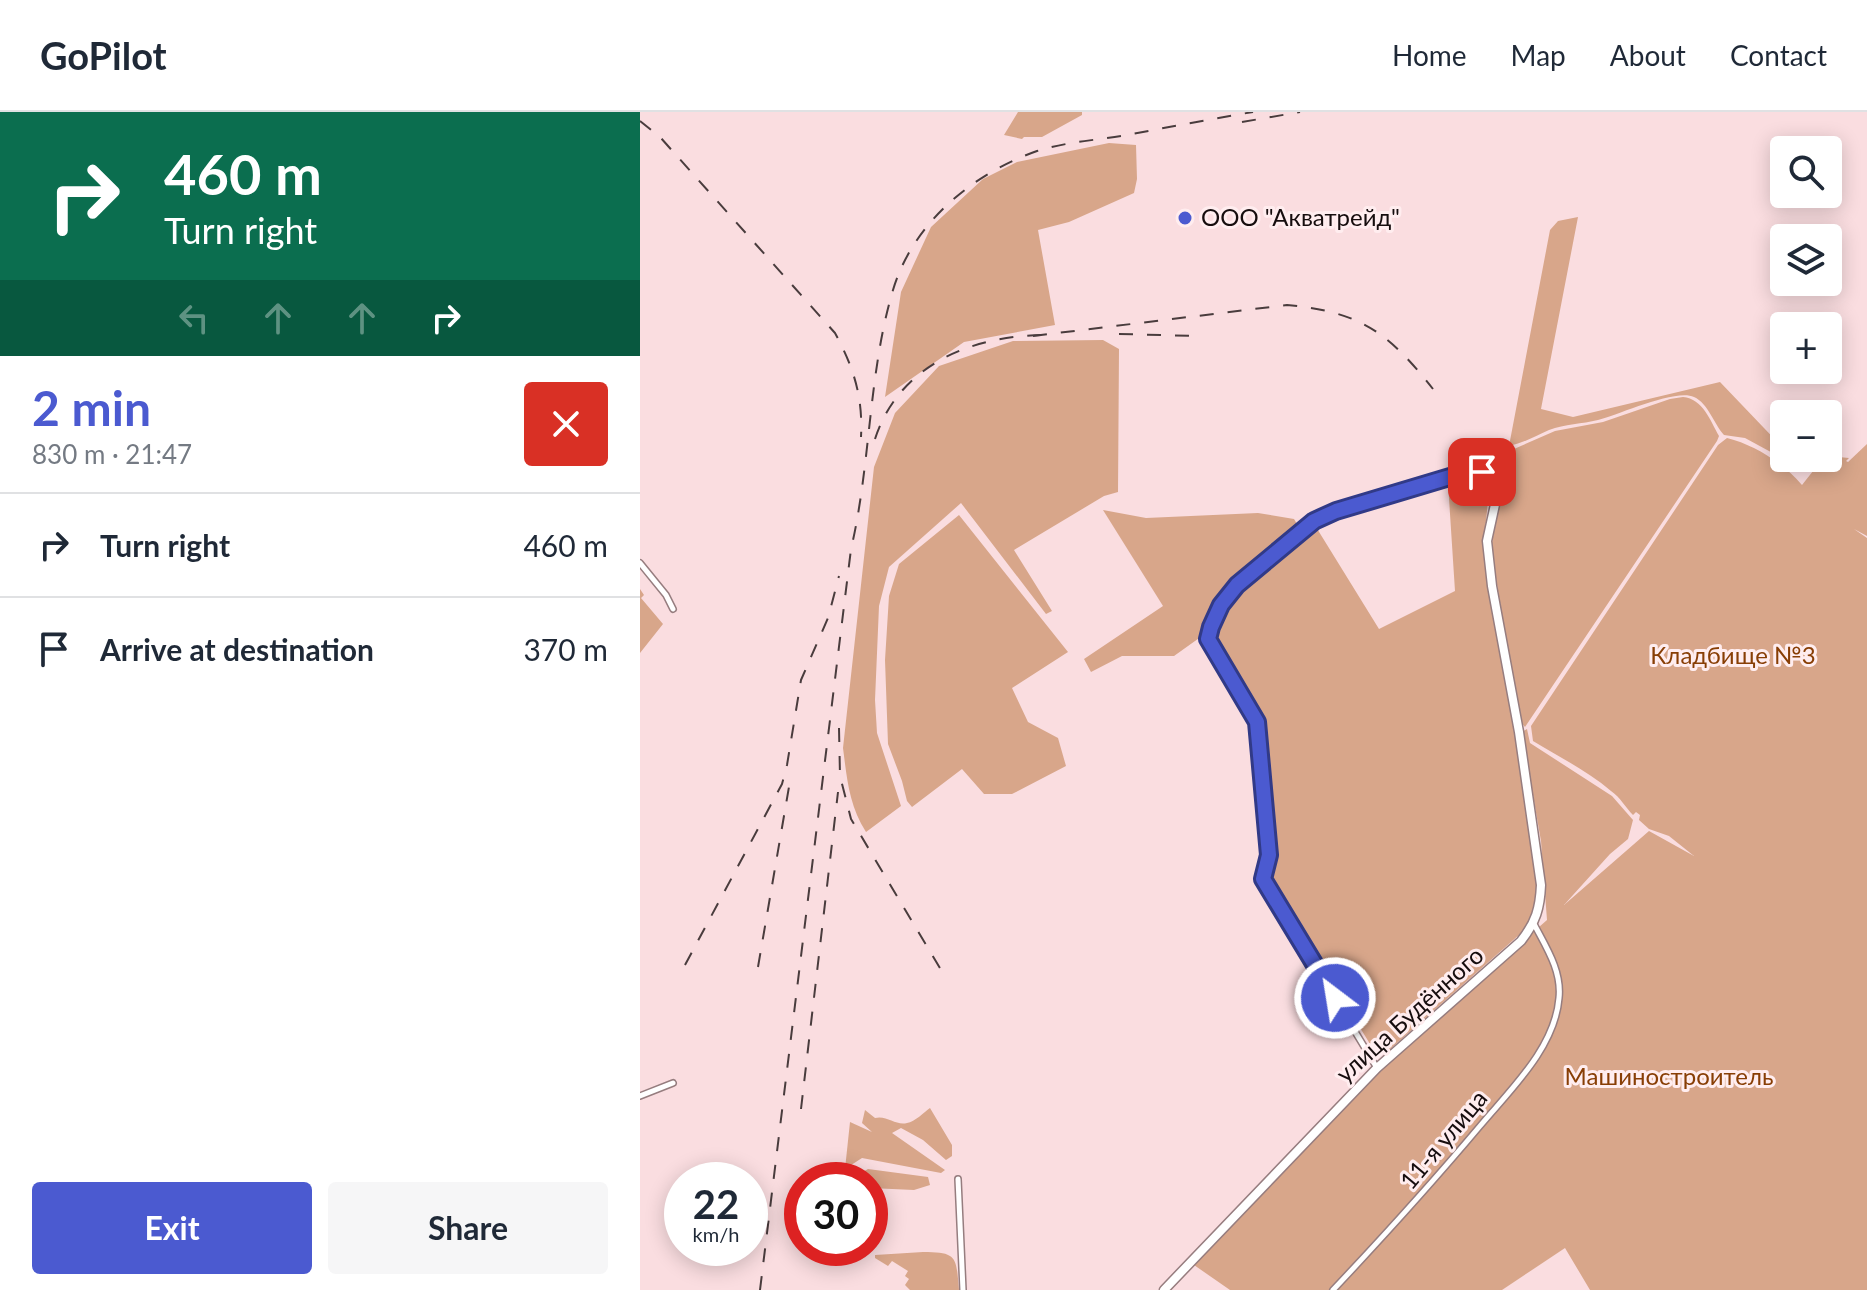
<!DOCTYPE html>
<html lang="en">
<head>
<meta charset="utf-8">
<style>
  body { margin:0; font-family:Lato,sans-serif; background:#f6f6f7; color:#1f2937; height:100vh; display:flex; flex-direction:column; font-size:30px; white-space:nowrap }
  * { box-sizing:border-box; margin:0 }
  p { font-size:26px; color:#747a83 }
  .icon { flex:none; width:44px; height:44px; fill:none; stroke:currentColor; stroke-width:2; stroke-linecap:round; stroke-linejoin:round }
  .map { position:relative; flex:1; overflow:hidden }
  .side { display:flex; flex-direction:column; background:#fff; width:640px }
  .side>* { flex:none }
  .hud { background:#0b6e4f; color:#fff; overflow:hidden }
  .fabs { position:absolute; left:1130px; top:24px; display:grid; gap:16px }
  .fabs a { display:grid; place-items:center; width:72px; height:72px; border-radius:8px; background:#fff; box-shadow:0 4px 20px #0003; font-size:40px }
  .speed { position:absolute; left:24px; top:1050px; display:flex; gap:16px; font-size:40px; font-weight:700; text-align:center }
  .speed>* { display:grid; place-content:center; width:104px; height:104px; border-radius:50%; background:#fff; box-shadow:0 4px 20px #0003; line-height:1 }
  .speed small { font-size:20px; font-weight:400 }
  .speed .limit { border:12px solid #d22; background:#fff; color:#111 }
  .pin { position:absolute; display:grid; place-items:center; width:68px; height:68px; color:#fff; margin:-34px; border-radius:16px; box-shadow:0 4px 12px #0006 }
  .me { position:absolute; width:88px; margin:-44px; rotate:329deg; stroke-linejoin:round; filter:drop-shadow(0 0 6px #0008) }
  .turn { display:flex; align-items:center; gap:28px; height:168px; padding:0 32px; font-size:36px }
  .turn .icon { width:104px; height:104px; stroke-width:2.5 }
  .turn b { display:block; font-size:56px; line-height:68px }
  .lanes { display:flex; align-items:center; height:76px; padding:0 32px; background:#0003; justify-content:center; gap:40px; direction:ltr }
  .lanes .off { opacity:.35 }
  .round { display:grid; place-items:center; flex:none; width:84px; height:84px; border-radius:8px; background:#f6f6f7 }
  .head { display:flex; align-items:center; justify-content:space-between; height:136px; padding:0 32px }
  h1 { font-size:48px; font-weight:700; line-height:60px; color:#4b5ad0 }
  .primary-button { display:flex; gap:16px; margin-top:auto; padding:16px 32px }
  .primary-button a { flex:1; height:92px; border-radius:8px; background:#4b5ad0; color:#fff; font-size:32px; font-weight:700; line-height:92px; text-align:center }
  .primary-button a+a { background:#f6f6f7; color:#1f2937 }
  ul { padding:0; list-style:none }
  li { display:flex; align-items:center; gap:24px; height:104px; padding:0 32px; border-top:2px solid #e0e1e3 }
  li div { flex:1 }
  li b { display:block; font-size:30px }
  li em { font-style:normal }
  header { display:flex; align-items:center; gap:48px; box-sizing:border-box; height:112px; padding:0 40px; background:#fff; border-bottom:2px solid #e0e1e3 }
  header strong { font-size:38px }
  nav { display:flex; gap:44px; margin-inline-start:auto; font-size:28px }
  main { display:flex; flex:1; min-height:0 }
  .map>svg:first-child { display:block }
  .green { fill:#d8a68a }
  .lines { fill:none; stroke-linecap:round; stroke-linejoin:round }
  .street-casing { stroke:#967d7f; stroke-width:8 }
  .primary-casing { stroke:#967d7f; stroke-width:11 }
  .street { stroke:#fff; stroke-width:5 }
  .primary { stroke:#fff; stroke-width:8 }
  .rail { stroke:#493c3d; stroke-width:2; stroke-dasharray:14 14; stroke-linecap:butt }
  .route-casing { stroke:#313a87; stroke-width:20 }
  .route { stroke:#4b5ad0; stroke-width:14 }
  .poi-dot { fill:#4b5ad0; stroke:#ffedef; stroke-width:3 }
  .labels { text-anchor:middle; stroke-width:6; stroke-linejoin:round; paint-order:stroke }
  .poi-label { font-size:24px; fill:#160d0e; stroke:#ffedef; text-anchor:start }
  .park-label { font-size:24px; fill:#883e05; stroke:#ffedef }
  .street-label { font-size:24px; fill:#160d0e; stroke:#ffedef }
</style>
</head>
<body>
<header>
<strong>GoPilot</strong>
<nav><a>Home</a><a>Map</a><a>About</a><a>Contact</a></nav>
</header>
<main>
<section class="side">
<div class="hud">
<div class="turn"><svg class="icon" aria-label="right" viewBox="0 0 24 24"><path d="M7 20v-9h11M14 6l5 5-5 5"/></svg><div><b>460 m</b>Turn right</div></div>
<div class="lanes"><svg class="icon off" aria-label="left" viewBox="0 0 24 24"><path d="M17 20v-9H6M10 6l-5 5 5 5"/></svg><svg class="icon off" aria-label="ahead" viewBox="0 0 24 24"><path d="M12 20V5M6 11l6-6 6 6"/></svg><svg class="icon off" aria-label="ahead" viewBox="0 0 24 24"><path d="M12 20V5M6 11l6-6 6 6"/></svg><svg class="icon" aria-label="right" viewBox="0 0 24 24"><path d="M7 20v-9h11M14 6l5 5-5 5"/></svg></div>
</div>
<div class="head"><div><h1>2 min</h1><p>830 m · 21:47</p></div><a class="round" style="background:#d93025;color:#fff"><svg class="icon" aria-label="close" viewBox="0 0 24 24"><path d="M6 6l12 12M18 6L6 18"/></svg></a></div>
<ul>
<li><svg class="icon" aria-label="right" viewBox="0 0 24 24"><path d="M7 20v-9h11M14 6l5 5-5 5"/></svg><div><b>Turn right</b></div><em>460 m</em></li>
<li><svg class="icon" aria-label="arrive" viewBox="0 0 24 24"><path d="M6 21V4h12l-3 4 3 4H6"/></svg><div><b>Arrive at destination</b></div><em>370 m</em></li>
</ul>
<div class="primary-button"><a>Exit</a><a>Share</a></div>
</section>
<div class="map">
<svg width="1227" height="1178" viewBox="0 0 1227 1178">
  <rect width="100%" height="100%" fill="#fadde0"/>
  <g class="green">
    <polygon points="378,0 442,0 442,3 402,25 384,25 382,27 364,23"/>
    <polygon points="469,31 496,33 497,67 494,81 429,110 398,118 415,213 324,230 245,285 261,180 291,115 343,67 377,50"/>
    <path d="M938 105 901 297 933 305 1080 270 1144 337V346H1188V344L1209 346 1206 349 1208 350 1227 332V424L1214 417 1227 426V1178H950L925 1136 862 1178H590L554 1153 736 958 907 808 901 729 882 620 887 617 890 631 972 684 993 708 988 727 970 742 924 793 1009 719 1054 744 1029 724 1009 717 999 708 1000 703 996 700 993 703C985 695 981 686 971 679 948 659 919 645 893 629L891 614 1078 333 1087 326C1115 333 1143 351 1162 373L1177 354 1151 351 1105 326 1084 323C1074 312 1068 291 1054 285 1036 276 978 303 958 308 942 312 925 312 909 318 895 324 884 331 869 334L910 118 918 109Z"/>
    <path d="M463 228 479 237 478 380 464 384 374 438 412 499 406 502 321 391 249 455 239 494 235 588 237 621 261 694 226 720C209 693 207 667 203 636L234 355 255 301 299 254 373 229Z"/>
    <path d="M1043 285C1063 287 1070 308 1079 324L1077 329 885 615 880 609 854 455 852 431 867 342 874 337 915 319 963 310 1030 287Z"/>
    <polygon points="850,369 844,429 848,476 877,629 898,779 888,815 748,939 735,940 628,767 633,733 620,608 573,519 587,490 676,415 739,517 815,479 808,371"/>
    <polygon points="463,398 506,406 618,401 654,407 660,417 600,464 571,502 562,524 534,544 482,544 451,560 444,547 523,494"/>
    <polygon points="319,403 428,540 372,576 388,610 418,626 426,654 372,682 344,682 322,657 272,695 267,689 262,669 248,632 245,548 249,484 259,452"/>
    <polygon points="0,477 4,483 1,486 23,512 0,541"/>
    <path d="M290 996 312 1033V1044L306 1048 283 1028 261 1016 252 1021 305 1058 301 1061 222 1046 205 1057 210 1010 232 1020 222 1011 225 998 235 1006C247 1003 256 1014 267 1011 275 1010 284 1000 290 996Z"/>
    <polygon points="228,1057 288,1065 290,1073 274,1078 230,1076 230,1068 209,1068"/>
    <path d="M283 1140C318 1140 316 1145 319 1178H270L265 1173 269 1167 265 1164 268 1159 252 1149 248 1154 235 1146V1143Z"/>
  </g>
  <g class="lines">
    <defs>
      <g id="street">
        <polyline points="0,451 26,483 33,497"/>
        <path d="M737 956 623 767 629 743 617 610 568 527C577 480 652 417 694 400 719 390 746 386 771 378 803 368 827 356 860 365"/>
        <polyline points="0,984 33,971"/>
        <polyline points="318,1067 323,1178"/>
        <path d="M693 1178C743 1125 792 1071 840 1014 870 978 915 936 919 886 922 859 906 835 894 812"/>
      </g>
      <path id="primary" d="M524 1178 737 956 881 829C896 810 900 796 901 773L879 620 852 474 847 429 861 365"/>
    </defs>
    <use href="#street" class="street-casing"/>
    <use href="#primary" class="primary-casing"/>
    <use href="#street" class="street"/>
    <use href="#primary" class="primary"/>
    <g class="rail">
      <path d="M0 9 20 25 195 221C214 256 223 285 221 325"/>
      <polyline points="602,10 660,0"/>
      <polyline points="479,222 555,224"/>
      <path d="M393 224 647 193C721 200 748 220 793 277"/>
      <path d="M235 327C259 253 331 224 403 223"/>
      <polyline points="199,616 200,664 211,707 307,868"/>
      <polyline points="45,853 142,672 147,653 161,568 188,506 199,464"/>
      <polyline points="118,855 150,669"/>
      <polyline points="161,997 198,680"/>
      <path d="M120 1178 211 437C231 352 228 262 253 178 273 111 332 62 397 39 425 30 458 28 487 23 529 15 571 7 613 0"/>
    </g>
  </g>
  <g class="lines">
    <defs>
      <polyline id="route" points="695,886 623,767 629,743 617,610 568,527 571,515 581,493 597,473 674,409 696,399 813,364 842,360"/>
    </defs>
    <use href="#route" class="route-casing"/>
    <use href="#route" class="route"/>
  </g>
  <circle class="poi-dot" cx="545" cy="106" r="8"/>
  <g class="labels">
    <g class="poi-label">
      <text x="561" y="114">ООО "Акватрейд"</text>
    </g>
    <g class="park-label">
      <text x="1093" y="552">Кладбище №3</text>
      <text x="1029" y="973">Машиностроитель</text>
    </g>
    <g class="street-label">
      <text transform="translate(770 903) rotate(-42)" y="8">улица Будённого</text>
      <text transform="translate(804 1028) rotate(-50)" y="8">11-я улица</text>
    </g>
  </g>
</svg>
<div class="fabs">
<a><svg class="icon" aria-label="search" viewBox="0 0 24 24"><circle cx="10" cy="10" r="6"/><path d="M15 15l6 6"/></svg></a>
<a><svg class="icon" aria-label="layers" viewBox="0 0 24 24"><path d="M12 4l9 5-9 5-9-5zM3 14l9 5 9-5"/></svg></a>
<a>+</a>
<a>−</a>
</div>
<div class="speed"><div>22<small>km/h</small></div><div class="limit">30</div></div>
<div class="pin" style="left:842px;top:360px;background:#d93025"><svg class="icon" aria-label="arrive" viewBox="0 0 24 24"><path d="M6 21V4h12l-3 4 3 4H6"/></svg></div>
<svg class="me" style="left:695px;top:886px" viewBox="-20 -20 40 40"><circle r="17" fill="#4b5ad0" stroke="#fff" stroke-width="3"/><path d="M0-11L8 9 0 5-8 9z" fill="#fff"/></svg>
</div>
</main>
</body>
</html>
